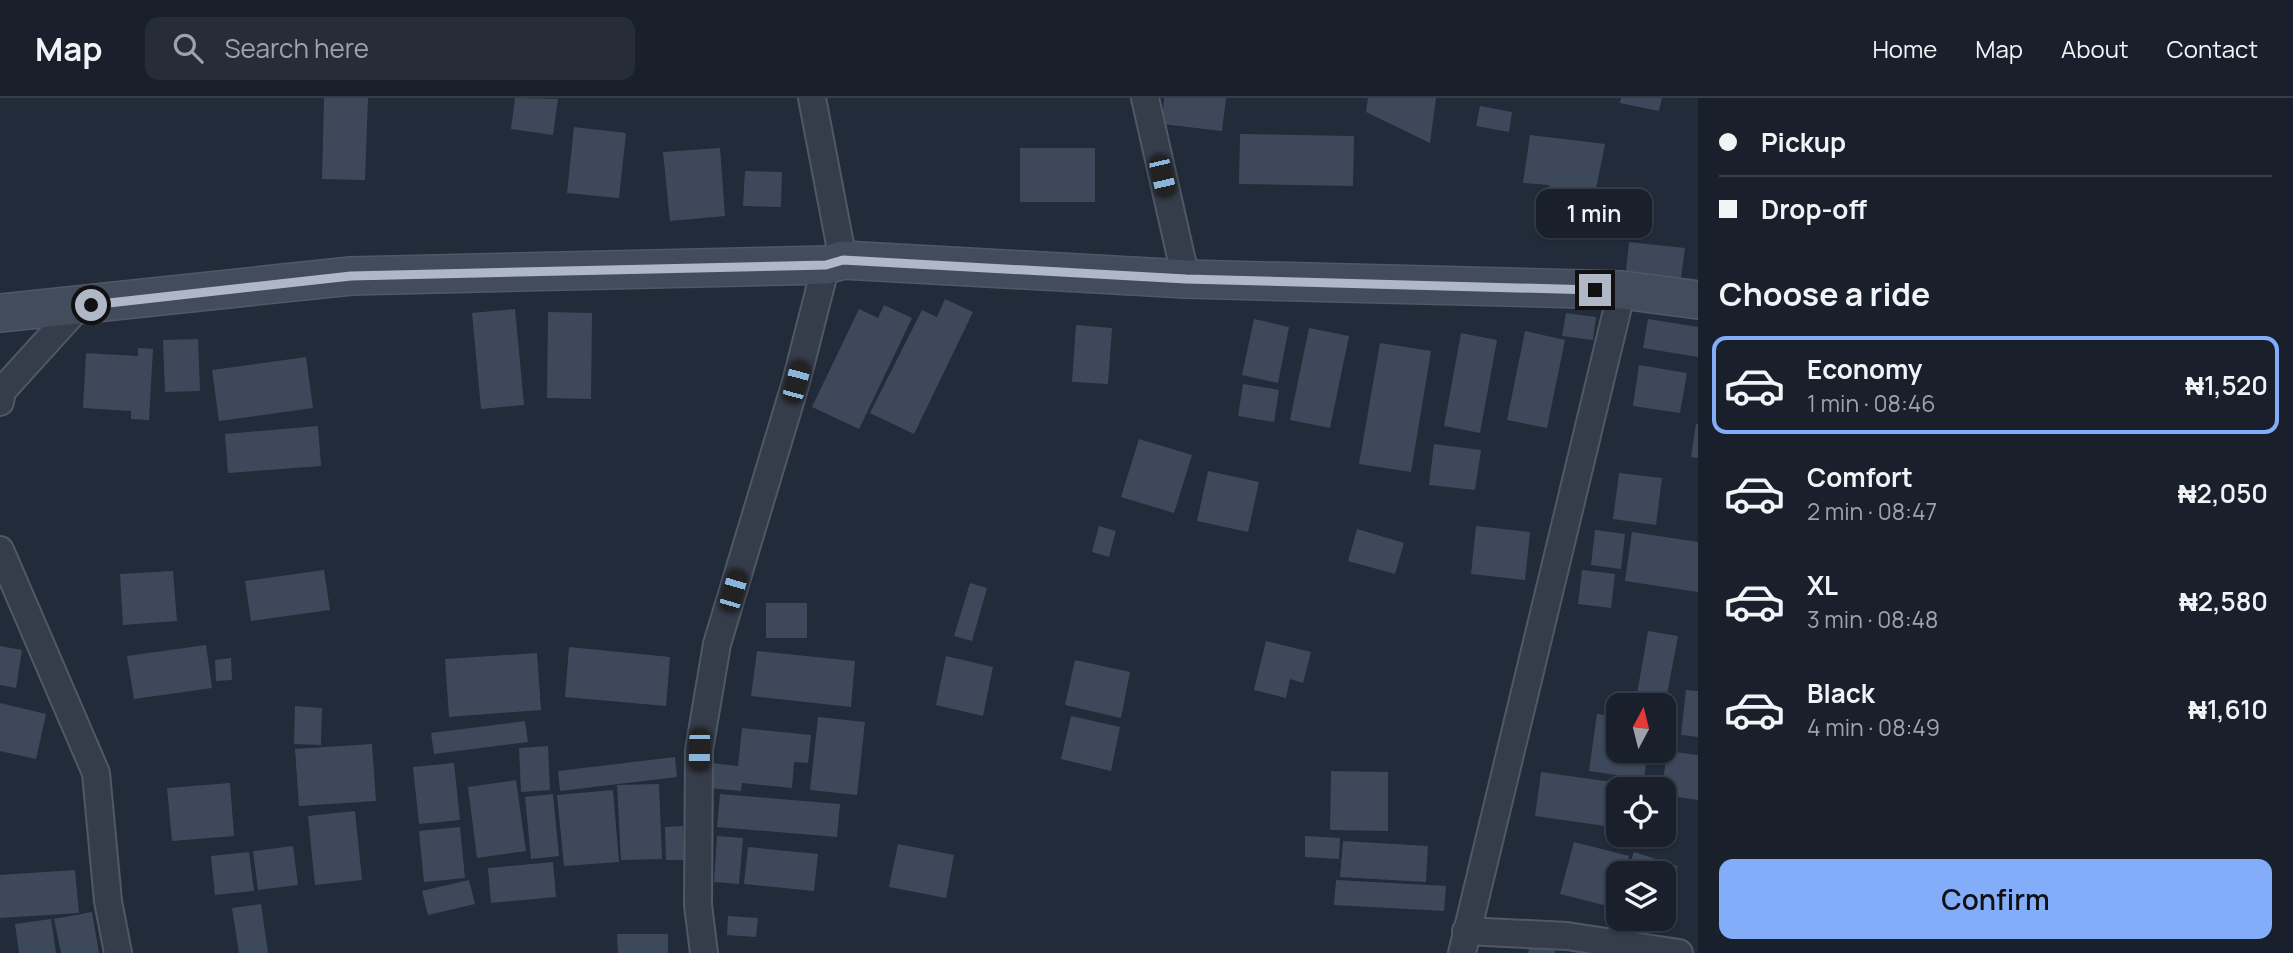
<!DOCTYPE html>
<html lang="en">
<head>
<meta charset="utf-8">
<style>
	body { margin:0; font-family:Manrope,sans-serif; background:#262d38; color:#f1f3f6; height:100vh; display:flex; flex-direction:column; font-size:26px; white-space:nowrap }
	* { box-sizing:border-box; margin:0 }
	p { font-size:23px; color:#9fa3a9 }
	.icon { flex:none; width:38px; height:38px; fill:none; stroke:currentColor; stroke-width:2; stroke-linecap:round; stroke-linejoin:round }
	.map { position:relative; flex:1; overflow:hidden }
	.details { display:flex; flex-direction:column; background:#19202c; width:595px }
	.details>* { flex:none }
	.guide { display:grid; align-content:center; height:154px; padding:0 21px; background:#19202c }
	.needle { width:46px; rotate:7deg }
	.fabs { position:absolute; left:1606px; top:595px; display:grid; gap:14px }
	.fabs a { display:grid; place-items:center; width:70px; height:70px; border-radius:14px; background:#19202c; box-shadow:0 2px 5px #0004,0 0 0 2px #373e48; font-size:35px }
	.end { position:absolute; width:32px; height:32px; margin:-16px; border:9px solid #b0b8c7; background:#111; box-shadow:0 0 0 4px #111 }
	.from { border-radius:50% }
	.bubble { position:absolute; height:49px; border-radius:14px; background:#19202c; box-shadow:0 2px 5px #0004,0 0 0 2px #373e48; font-size:23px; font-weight:600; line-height:49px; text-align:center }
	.car { position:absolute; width:21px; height:42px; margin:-21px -10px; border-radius:9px; box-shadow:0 0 5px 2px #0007; background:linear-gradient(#222 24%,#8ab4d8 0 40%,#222 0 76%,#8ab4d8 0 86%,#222 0) }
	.guide b { display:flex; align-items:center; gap:24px; height:66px; font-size:26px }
	.guide b+b { border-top:2px solid #373e48 }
	.guide i { width:18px; height:18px; background:#f1f3f6 }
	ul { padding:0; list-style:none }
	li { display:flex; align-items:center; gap:21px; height:98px; margin:0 14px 10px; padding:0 7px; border:4px solid transparent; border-radius:14px }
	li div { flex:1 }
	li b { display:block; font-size:26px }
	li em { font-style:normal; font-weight:600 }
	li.selected { border-color:#83adf9 }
	li>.icon { width:63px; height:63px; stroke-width:1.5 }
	h2 { padding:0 21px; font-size:32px; line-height:84px }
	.primary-button { display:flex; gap:14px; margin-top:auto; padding:14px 21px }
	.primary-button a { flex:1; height:80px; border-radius:14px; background:#83adf9; color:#111; font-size:28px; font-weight:600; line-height:80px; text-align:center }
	header { display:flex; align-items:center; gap:42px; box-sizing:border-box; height:98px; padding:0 35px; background:#19202c; border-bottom:2px solid #373e48 }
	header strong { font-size:33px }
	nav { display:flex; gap:38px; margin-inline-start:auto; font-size:24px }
	.search { width:490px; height:63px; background:#262d38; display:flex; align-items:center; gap:18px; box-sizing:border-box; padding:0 24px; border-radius:14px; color:#9fa3a9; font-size:26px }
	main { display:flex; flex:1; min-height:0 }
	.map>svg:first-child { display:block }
	.building { fill:#3d495a }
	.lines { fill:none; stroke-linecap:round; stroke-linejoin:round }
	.street-casing { stroke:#505865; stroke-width:30 }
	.secondary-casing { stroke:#505865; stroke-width:40 }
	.street { stroke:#353d4a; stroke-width:26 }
	.secondary { stroke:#434c5d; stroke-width:37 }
	.route { stroke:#b0b8c7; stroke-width:9 }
</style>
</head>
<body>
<header>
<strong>Map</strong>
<div class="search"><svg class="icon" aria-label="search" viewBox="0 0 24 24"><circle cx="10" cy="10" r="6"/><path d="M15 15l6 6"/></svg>Search here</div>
<nav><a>Home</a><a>Map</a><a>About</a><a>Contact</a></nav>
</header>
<main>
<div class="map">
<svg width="1698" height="855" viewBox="0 0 1698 855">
	<rect width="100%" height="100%" fill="#212b3a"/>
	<g class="building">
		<polygon points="324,0 368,0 365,82 322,81"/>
		<polygon points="515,0 558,1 553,37 511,31"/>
		<polygon points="1164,0 1226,0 1222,33 1162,26"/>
		<polygon points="1368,0 1436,0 1430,45 1366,14"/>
		<polygon points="1621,0 1662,0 1659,13 1620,5"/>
		<polygon points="1480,8 1512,14 1509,34 1476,28"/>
		<polygon points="574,29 626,35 619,100 567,95"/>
		<polygon points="1240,36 1354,38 1353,88 1239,86"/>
		<polygon points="1530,37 1605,46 1592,111 1555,110 1549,87 1523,85"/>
		<polygon points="720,50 725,118 670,123 663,54"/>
		<rect x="1020" y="50" width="75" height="54"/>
		<polygon points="745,73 782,74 781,109 743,108"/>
		<polygon points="1629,144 1685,150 1681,180 1626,173"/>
		<polygon points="945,201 973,214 914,336 870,315 922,212 937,219"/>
		<polygon points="884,207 912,220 859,331 812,309 859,211 878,220"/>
		<polygon points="515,211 524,307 481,311 472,215"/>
		<polygon points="548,214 592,215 591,301 547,300"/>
		<polygon points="1566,215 1596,219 1593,242 1562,238"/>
		<polygon points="1254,221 1289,229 1278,285 1242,277"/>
		<polygon points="1648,221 1698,229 1698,259 1643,250"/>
		<polygon points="1076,227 1112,230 1108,286 1072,284"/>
		<polygon points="1309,230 1349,238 1330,330 1290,322"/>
		<polygon points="1525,233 1565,242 1547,330 1507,322"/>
		<polygon points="1461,235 1497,242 1480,335 1444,328"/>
		<polygon points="198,241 200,293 165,294 163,242"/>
		<polygon points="1380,245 1431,253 1411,374 1359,366"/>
		<polygon points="138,250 153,251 149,322 131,321 131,313 83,310 86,255 138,258"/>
		<polygon points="306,259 313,310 219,323 212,272"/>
		<polygon points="1639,267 1687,275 1680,315 1633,308"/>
		<polygon points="1243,286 1279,292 1274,324 1238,318"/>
		<polygon points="1696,326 1698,326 1698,360 1691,359"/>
		<polygon points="318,328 321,368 228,375 225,336"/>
		<polygon points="1139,341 1192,357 1174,415 1121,399"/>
		<polygon points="1434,346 1481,352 1475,392 1429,387"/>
		<polygon points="1208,373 1259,384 1248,434 1197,423"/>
		<polygon points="1619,375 1662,380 1656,427 1613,421"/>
		<polygon points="1099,428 1116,433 1109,459 1092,454"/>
		<polygon points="1476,428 1530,434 1525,482 1471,476"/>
		<polygon points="1357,431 1404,445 1395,476 1348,463"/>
		<polygon points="1595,432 1625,436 1621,471 1591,467"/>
		<polygon points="1632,434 1698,444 1698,494 1625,483"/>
		<polygon points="324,472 330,512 251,523 245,483"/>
		<polygon points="1582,472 1615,476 1611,510 1578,506"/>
		<polygon points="173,473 177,523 123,527 120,476"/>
		<polygon points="970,485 987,490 972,543 954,538"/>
		<rect x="766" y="505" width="41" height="35"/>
		<polygon points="1648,533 1678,538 1665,607 1636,602"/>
		<polygon points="1266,543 1311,554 1303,585 1290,581 1286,600 1254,592"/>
		<polygon points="206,547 212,590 134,601 127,558"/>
		<polygon points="0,548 22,552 16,590 0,587"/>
		<polygon points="569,549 670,559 666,608 565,599"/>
		<polygon points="757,553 855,563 851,609 751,598"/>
		<polygon points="537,555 541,612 449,619 445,561"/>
		<polygon points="946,558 993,569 983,618 936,607"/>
		<polygon points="231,560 232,582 216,583 215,562"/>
		<polygon points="1075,562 1130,574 1121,620 1065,607"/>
		<polygon points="1686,592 1698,593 1698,639 1681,637"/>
		<polygon points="0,605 46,616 36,661 0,653"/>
		<polygon points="295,608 322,610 321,647 294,646"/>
		<polygon points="1597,616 1619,619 1619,653 1648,653 1644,681 1589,673"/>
		<polygon points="1071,618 1120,629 1111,673 1061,661"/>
		<polygon points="818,619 865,624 857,697 810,692"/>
		<polygon points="525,623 528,644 434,656 431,635"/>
		<polygon points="742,630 811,637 808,665 794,664 792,690 742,685 741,693 708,690 711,665 738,668"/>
		<polygon points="372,646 376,703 299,708 295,651"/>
		<polygon points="548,648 550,692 521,694 519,650"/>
		<polygon points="1667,653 1698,657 1698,702 1664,697 1664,691 1662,691"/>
		<polygon points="675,659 677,679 560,693 558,673"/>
		<polygon points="454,665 460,722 419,726 413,669"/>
		<polygon points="1331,673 1388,674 1388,733 1330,732"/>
		<polygon points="1541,674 1640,688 1640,691 1619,691 1619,730 1535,718"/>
		<polygon points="516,682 526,753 477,760 468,689"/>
		<polygon points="230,685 234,738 172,743 167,690"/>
		<polygon points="659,686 662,761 621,762 617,687"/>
		<polygon points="613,692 619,764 564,768 557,697"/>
		<polygon points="553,696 559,758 531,761 525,699"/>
		<polygon points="720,696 840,706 837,739 717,729"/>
		<polygon points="355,713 362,782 315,787 308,718"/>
		<polygon points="683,728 684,762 666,762 665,729"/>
		<polygon points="460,729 465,780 424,784 419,733"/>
		<polygon points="717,738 743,740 739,786 714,784"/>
		<polygon points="1305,738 1340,740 1339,761 1305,759"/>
		<polygon points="1343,743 1428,748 1426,784 1340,779"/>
		<polygon points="1574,744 1629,758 1624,775 1619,775 1619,795 1615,810 1560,796"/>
		<polygon points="898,746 954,757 946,800 889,789"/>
		<polygon points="293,748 298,787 258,792 253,753"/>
		<polygon points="748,749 818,756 814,793 744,786"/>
		<polygon points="249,754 254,793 215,797 211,758"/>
		<polygon points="1634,754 1678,768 1665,811 1664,775 1627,775"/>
		<polygon points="553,764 556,799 491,805 488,770"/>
		<polygon points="75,772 79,815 0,820 0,777"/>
		<polygon points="469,782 475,806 428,817 422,793"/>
		<polygon points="1336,782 1446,788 1444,813 1334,807"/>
		<polygon points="261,806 268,855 239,855 232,810"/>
		<polygon points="92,814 99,855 61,855 54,821"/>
		<polygon points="728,818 758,820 756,839 727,837"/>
		<polygon points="51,821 56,855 19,855 15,826"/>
		<polygon points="617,836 668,836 668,855 618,855"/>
		<polygon points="1530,847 1555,852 1555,855 1528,855"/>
	</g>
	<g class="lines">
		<g class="street-casing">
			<g id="street">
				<polyline points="812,0 843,162"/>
				<polyline points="1145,0 1186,181"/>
				<polyline points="0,304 2,293 79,208"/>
				<polyline points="0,452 96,675 108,803 118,855"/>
				<polyline points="1466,833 1567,838 1679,855"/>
				<polyline points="704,855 698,807 699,652 717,546 796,284 826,167"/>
				<polyline points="1462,855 1622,192"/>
			</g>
		</g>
		<g class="secondary-casing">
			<polyline id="secondary" points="0,215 351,178 826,167 843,162 1186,181 1622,192 1698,202"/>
		</g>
		<use href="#street" class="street"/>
		<use href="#secondary" class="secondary"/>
	</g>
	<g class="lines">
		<polyline class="route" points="91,207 351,178 826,167 843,162 1186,181 1595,192"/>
	</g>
</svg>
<div class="fabs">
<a><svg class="needle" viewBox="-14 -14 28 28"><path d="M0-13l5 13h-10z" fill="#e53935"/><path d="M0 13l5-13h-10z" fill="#9fa3a9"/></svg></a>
<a><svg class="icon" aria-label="locate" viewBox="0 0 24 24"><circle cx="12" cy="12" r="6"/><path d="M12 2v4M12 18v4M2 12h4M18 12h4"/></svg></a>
<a><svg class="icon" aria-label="layers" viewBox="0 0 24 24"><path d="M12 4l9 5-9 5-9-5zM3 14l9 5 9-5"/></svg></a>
</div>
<i class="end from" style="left:91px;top:207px"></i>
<i class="end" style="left:1595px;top:192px"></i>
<div class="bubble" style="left:1536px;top:91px;width:116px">1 min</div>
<i class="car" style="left:1162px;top:78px;rotate:167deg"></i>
<i class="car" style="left:796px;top:284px;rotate:15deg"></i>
<i class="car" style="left:733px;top:493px;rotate:16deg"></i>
<i class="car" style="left:699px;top:652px;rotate:181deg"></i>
</div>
<section class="details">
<div class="guide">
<b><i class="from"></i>Pickup</b>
<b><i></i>Drop-off</b>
</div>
<h2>Choose a ride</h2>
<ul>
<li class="selected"><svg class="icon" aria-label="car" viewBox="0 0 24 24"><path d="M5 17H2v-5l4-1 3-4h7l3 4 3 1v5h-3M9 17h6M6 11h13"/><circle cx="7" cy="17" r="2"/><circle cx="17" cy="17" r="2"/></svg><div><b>Economy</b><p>1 min · 08:46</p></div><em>₦1,520</em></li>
<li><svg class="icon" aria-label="car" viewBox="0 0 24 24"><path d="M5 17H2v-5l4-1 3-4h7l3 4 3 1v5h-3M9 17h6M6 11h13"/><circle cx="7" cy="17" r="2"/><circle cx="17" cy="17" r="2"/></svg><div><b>Comfort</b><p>2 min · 08:47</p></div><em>₦2,050</em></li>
<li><svg class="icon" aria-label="car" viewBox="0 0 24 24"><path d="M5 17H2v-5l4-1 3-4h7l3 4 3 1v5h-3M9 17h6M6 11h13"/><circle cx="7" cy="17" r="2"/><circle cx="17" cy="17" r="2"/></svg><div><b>XL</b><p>3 min · 08:48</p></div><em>₦2,580</em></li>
<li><svg class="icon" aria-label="car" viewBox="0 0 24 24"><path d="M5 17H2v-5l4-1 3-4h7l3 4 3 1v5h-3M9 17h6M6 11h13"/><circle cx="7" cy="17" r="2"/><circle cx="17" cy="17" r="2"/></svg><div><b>Black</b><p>4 min · 08:49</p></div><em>₦1,610</em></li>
</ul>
<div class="primary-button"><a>Confirm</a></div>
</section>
</main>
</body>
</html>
